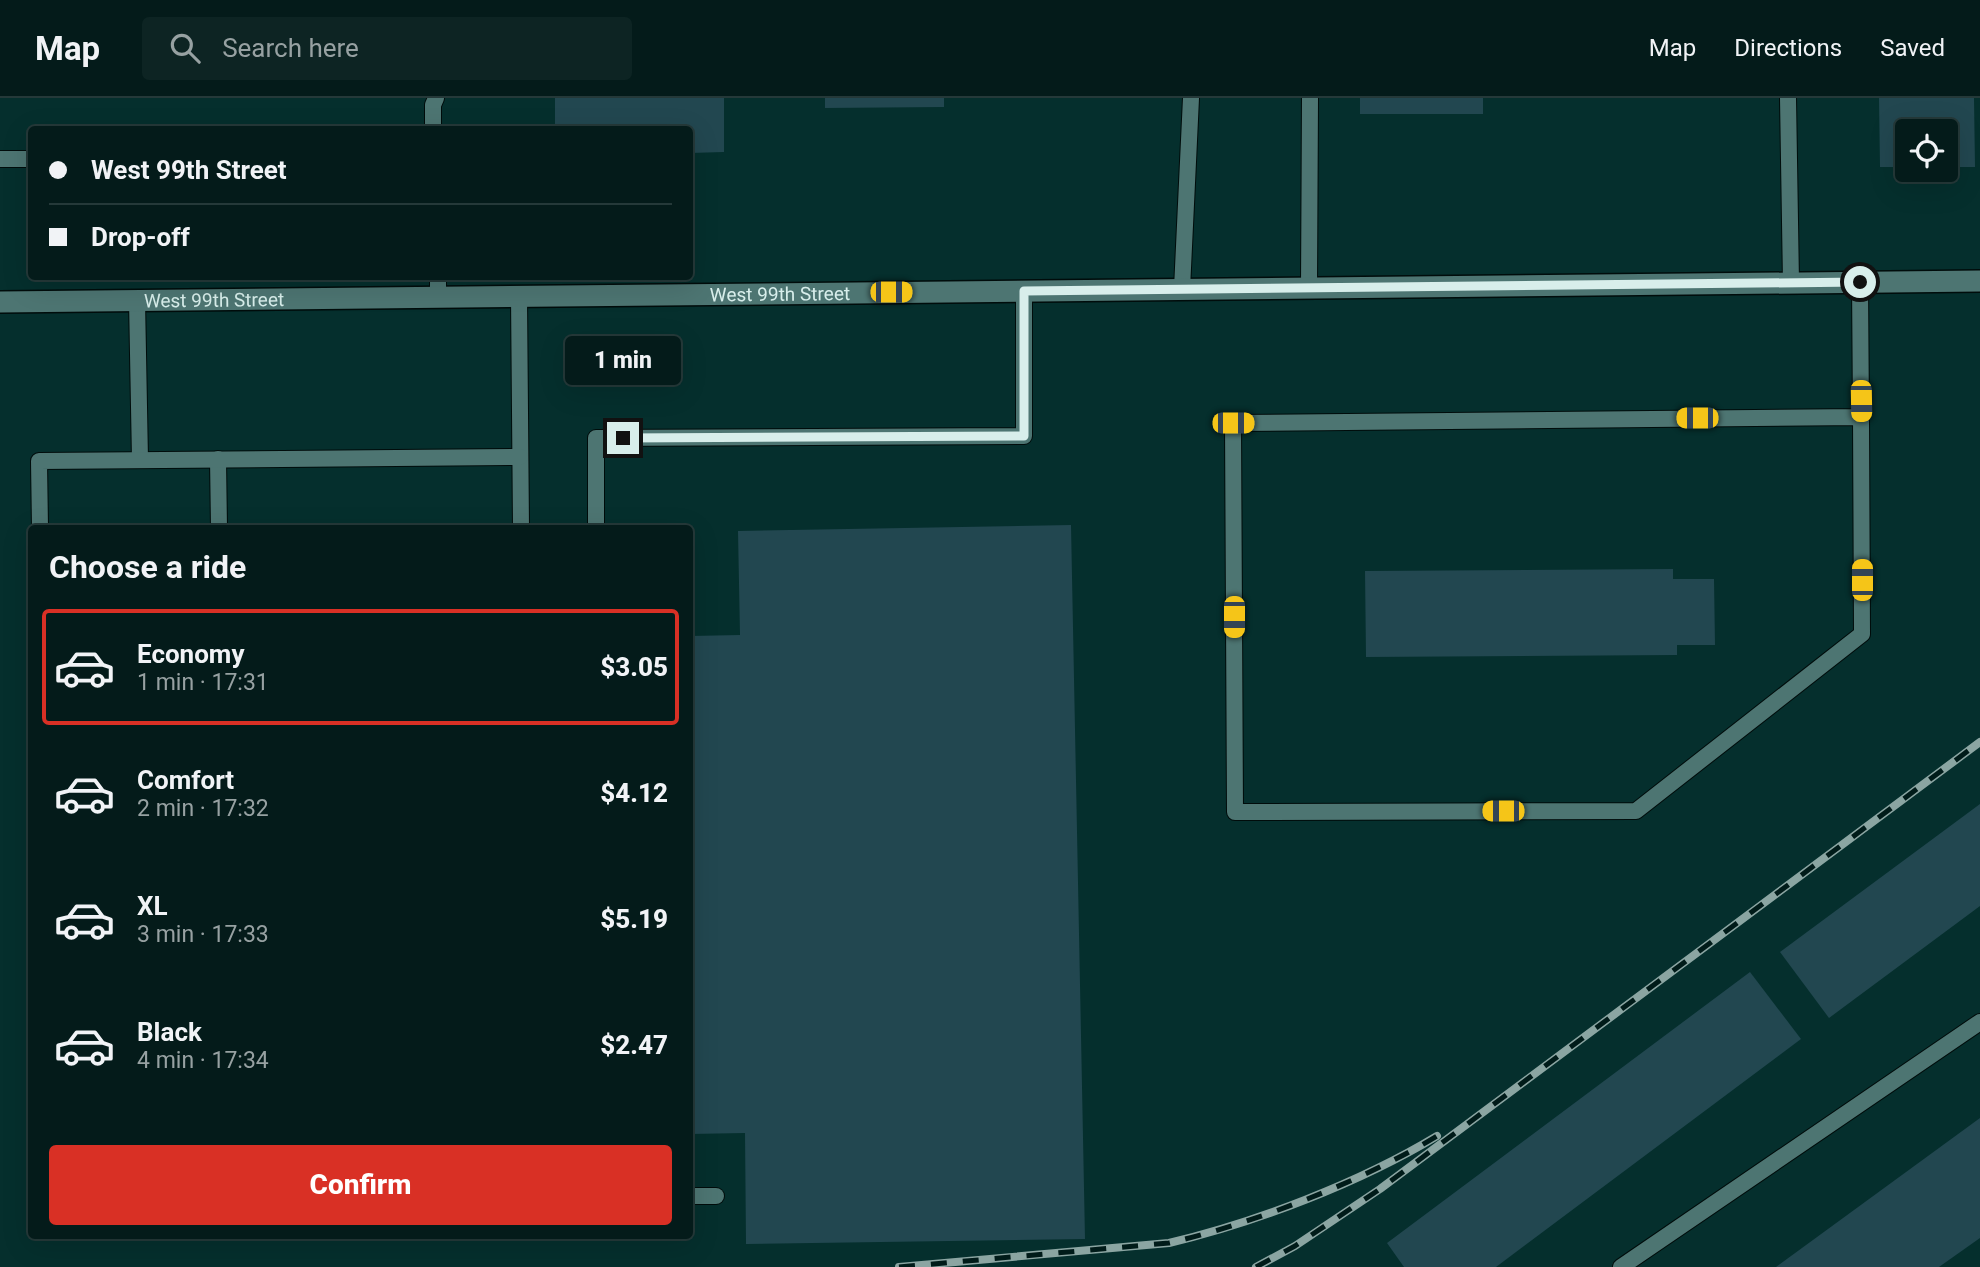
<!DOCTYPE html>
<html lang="en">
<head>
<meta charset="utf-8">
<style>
	body { margin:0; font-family:Roboto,sans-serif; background:#0d2423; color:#f1f3f6; height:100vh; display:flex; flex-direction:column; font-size:26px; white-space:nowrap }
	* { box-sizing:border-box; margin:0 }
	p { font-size:23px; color:#97a1a2 }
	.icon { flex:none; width:38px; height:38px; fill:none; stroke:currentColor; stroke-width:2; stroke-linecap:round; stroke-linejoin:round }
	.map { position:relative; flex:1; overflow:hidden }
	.details { position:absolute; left:28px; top:427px; width:665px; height:714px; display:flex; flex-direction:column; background:#041b1a; border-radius:7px; box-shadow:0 7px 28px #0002,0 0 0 2px #253939 }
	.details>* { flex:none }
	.guide { position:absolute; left:28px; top:28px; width:665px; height:154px; border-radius:7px; box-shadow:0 7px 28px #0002,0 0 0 2px #253939; display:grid; align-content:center; height:154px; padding:0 21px; background:#041b1a }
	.controls { position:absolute; left:1895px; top:21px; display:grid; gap:14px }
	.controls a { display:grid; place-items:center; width:63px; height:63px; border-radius:7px; background:#041b1a; box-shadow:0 7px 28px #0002,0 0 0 2px #253939; font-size:35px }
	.end { position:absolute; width:32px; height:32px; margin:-16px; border:9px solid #d8eeeb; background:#111; box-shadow:0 0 0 4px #111 }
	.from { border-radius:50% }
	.bubble { position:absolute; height:49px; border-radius:7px; background:#041b1a; box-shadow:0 7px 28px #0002,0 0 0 2px #253939; font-size:23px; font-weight:800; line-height:49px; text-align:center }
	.car { position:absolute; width:21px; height:42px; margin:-21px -10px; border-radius:9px; box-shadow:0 0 5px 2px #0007; background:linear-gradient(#f5c518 24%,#345 0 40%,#f5c518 0 76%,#345 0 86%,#f5c518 0) }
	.guide b { display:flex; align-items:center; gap:24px; height:66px; font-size:26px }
	.guide b+b { border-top:2px solid #253939 }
	.guide i { width:18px; height:18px; background:#f1f3f6 }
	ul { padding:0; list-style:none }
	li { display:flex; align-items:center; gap:21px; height:116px; margin:0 14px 10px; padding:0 7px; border:4px solid transparent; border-radius:7px }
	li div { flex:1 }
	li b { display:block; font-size:26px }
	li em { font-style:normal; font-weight:800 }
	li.on { border-color:#d93025 }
	li>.icon { width:63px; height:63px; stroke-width:1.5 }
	h2 { padding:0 21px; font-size:32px; line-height:84px }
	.button { display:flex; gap:14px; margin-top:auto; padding:14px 21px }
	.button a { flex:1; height:80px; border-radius:7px; background:#d93025; color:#fff; font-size:28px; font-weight:800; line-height:80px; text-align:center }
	header { display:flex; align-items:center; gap:42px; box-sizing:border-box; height:98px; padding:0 35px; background:#041b1a; border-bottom:2px solid #253939 }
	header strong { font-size:33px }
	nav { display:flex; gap:38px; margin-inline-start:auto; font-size:24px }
	.search { width:490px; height:63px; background:#0d2423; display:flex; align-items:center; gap:18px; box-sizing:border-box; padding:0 24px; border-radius:7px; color:#97a1a2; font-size:26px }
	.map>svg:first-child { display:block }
	.built { fill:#052f2d; fill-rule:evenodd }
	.building { fill:#224750 }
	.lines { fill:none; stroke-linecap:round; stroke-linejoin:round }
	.service-casing { stroke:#000c0b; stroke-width:18 }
	.tertiary-casing { stroke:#000c0b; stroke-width:24 }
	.service { stroke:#4d7572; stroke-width:16 }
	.tertiary { stroke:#4d7572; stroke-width:21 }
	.rail-casing { stroke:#8ba5a2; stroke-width:8 }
	.rail { stroke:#001b19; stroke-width:5; stroke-dasharray:16; stroke-linecap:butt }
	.route { stroke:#d8eeeb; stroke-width:9 }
	.labels { text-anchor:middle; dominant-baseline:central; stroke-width:5; stroke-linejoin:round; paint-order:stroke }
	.street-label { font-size:19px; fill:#d8eeeb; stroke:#001b19 }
</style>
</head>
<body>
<header>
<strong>Map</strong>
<div class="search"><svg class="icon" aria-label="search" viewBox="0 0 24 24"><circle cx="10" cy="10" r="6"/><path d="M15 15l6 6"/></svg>Search here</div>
<nav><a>Map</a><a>Directions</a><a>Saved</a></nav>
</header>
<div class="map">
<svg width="1980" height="1169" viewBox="0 0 1980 1169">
	<rect width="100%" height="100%" fill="#052422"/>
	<path class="built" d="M0 0H1980V1169H0ZM32 32H690V178H32ZM1908 33H1946V72H1908ZM32 430H690V1138H32Z"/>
	<g class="building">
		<polygon points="555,0 724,0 724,54 690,55 690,32 555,32"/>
		<polygon points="825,0 944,0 944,9 825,10"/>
		<rect x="1360" y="0" width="123" height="16"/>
		<polygon points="1879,0 1974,0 1975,69 1946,69 1946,33 1908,33 1908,69 1880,69"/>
		<polygon points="1071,427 1085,1141 746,1146 745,1035 690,1036 690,538 740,537 738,433"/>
		<polygon points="1673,471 1673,481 1714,481 1715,547 1677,547 1677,557 1366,559 1365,473"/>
		<polygon points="1980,706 1980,808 1829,920 1780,854"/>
		<polygon points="1750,874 1801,941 1496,1169 1404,1169 1387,1145"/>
		<polygon points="1980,1020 1980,1140 1939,1169 1776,1169"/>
	</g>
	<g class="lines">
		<g class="service-casing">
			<g id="service">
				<polyline points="1788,0 1791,185"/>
				<polyline points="433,32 433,7 436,0"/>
				<polyline points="0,61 32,61"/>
				<polyline points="438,178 438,199"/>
				<polyline points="1860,184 1861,319 1862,536 1636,713 1235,714 1233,325 1861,319"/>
				<polyline points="1309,190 1310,0"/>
				<polyline points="1182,191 1191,0"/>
				<polyline points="519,198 521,430"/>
				<polyline points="137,202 140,362"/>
				<polyline points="218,361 219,430"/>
				<polyline points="40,430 39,363 520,359"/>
				<polyline points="596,430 596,340 1024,338 1024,193"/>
				<polyline points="690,1098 716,1098"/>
				<polyline points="1621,1169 1980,924"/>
			</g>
		</g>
		<g class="tertiary-casing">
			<g id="tertiary">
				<path id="s1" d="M0 204 1980 183"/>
			</g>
		</g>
		<use href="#service" class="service"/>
		<use href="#tertiary" class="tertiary"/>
		<g class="rail-casing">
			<g id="rail">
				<path d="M899 1169 1169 1145C1255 1125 1361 1084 1437 1038"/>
				<polyline points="1256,1169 1295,1148 1380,1091 1980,644"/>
			</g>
		</g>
		<use href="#rail" class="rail"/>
	</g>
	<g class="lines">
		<polyline class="route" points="623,340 1024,338 1024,193 1860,184"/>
	</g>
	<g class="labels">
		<g class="street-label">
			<text stroke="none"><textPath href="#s1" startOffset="780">West 99th Street</textPath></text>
			<text stroke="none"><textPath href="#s1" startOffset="214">West 99th Street</textPath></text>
		</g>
	</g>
</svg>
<div class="controls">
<a><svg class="icon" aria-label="locate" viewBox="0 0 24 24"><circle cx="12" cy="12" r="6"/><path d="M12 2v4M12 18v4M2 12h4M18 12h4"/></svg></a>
</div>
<i class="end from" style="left:1860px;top:184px"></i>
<i class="end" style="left:623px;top:340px"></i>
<div class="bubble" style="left:565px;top:238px;width:116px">1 min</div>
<i class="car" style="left:891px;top:194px;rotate:90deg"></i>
<i class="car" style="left:1861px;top:303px;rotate:179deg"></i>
<i class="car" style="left:1697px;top:320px;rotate:270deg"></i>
<i class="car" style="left:1233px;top:325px;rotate:90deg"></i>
<i class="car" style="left:1862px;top:482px;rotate:0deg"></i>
<i class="car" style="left:1234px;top:519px;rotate:180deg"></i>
<i class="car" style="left:1503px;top:713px;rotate:270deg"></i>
<div class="guide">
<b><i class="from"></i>West 99th Street</b>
<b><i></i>Drop-off</b>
</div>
<section class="details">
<h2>Choose a ride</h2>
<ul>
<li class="on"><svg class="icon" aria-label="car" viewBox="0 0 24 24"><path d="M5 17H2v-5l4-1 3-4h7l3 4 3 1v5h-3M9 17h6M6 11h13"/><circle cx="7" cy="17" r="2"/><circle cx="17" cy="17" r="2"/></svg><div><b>Economy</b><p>1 min · 17:31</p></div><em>$3.05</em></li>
<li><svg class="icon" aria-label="car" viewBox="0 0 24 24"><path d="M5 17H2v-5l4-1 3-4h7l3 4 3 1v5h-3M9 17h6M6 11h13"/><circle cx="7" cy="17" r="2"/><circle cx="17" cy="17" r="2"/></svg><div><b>Comfort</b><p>2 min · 17:32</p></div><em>$4.12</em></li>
<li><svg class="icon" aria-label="car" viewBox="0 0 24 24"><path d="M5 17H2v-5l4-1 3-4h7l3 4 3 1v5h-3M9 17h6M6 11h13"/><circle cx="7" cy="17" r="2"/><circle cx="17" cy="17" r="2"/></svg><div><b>XL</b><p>3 min · 17:33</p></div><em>$5.19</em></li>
<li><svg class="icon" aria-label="car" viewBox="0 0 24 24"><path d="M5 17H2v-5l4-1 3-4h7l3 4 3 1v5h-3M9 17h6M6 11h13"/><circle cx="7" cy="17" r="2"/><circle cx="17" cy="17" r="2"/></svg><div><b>Black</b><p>4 min · 17:34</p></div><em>$2.47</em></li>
</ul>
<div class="button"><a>Confirm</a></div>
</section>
</div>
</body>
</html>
